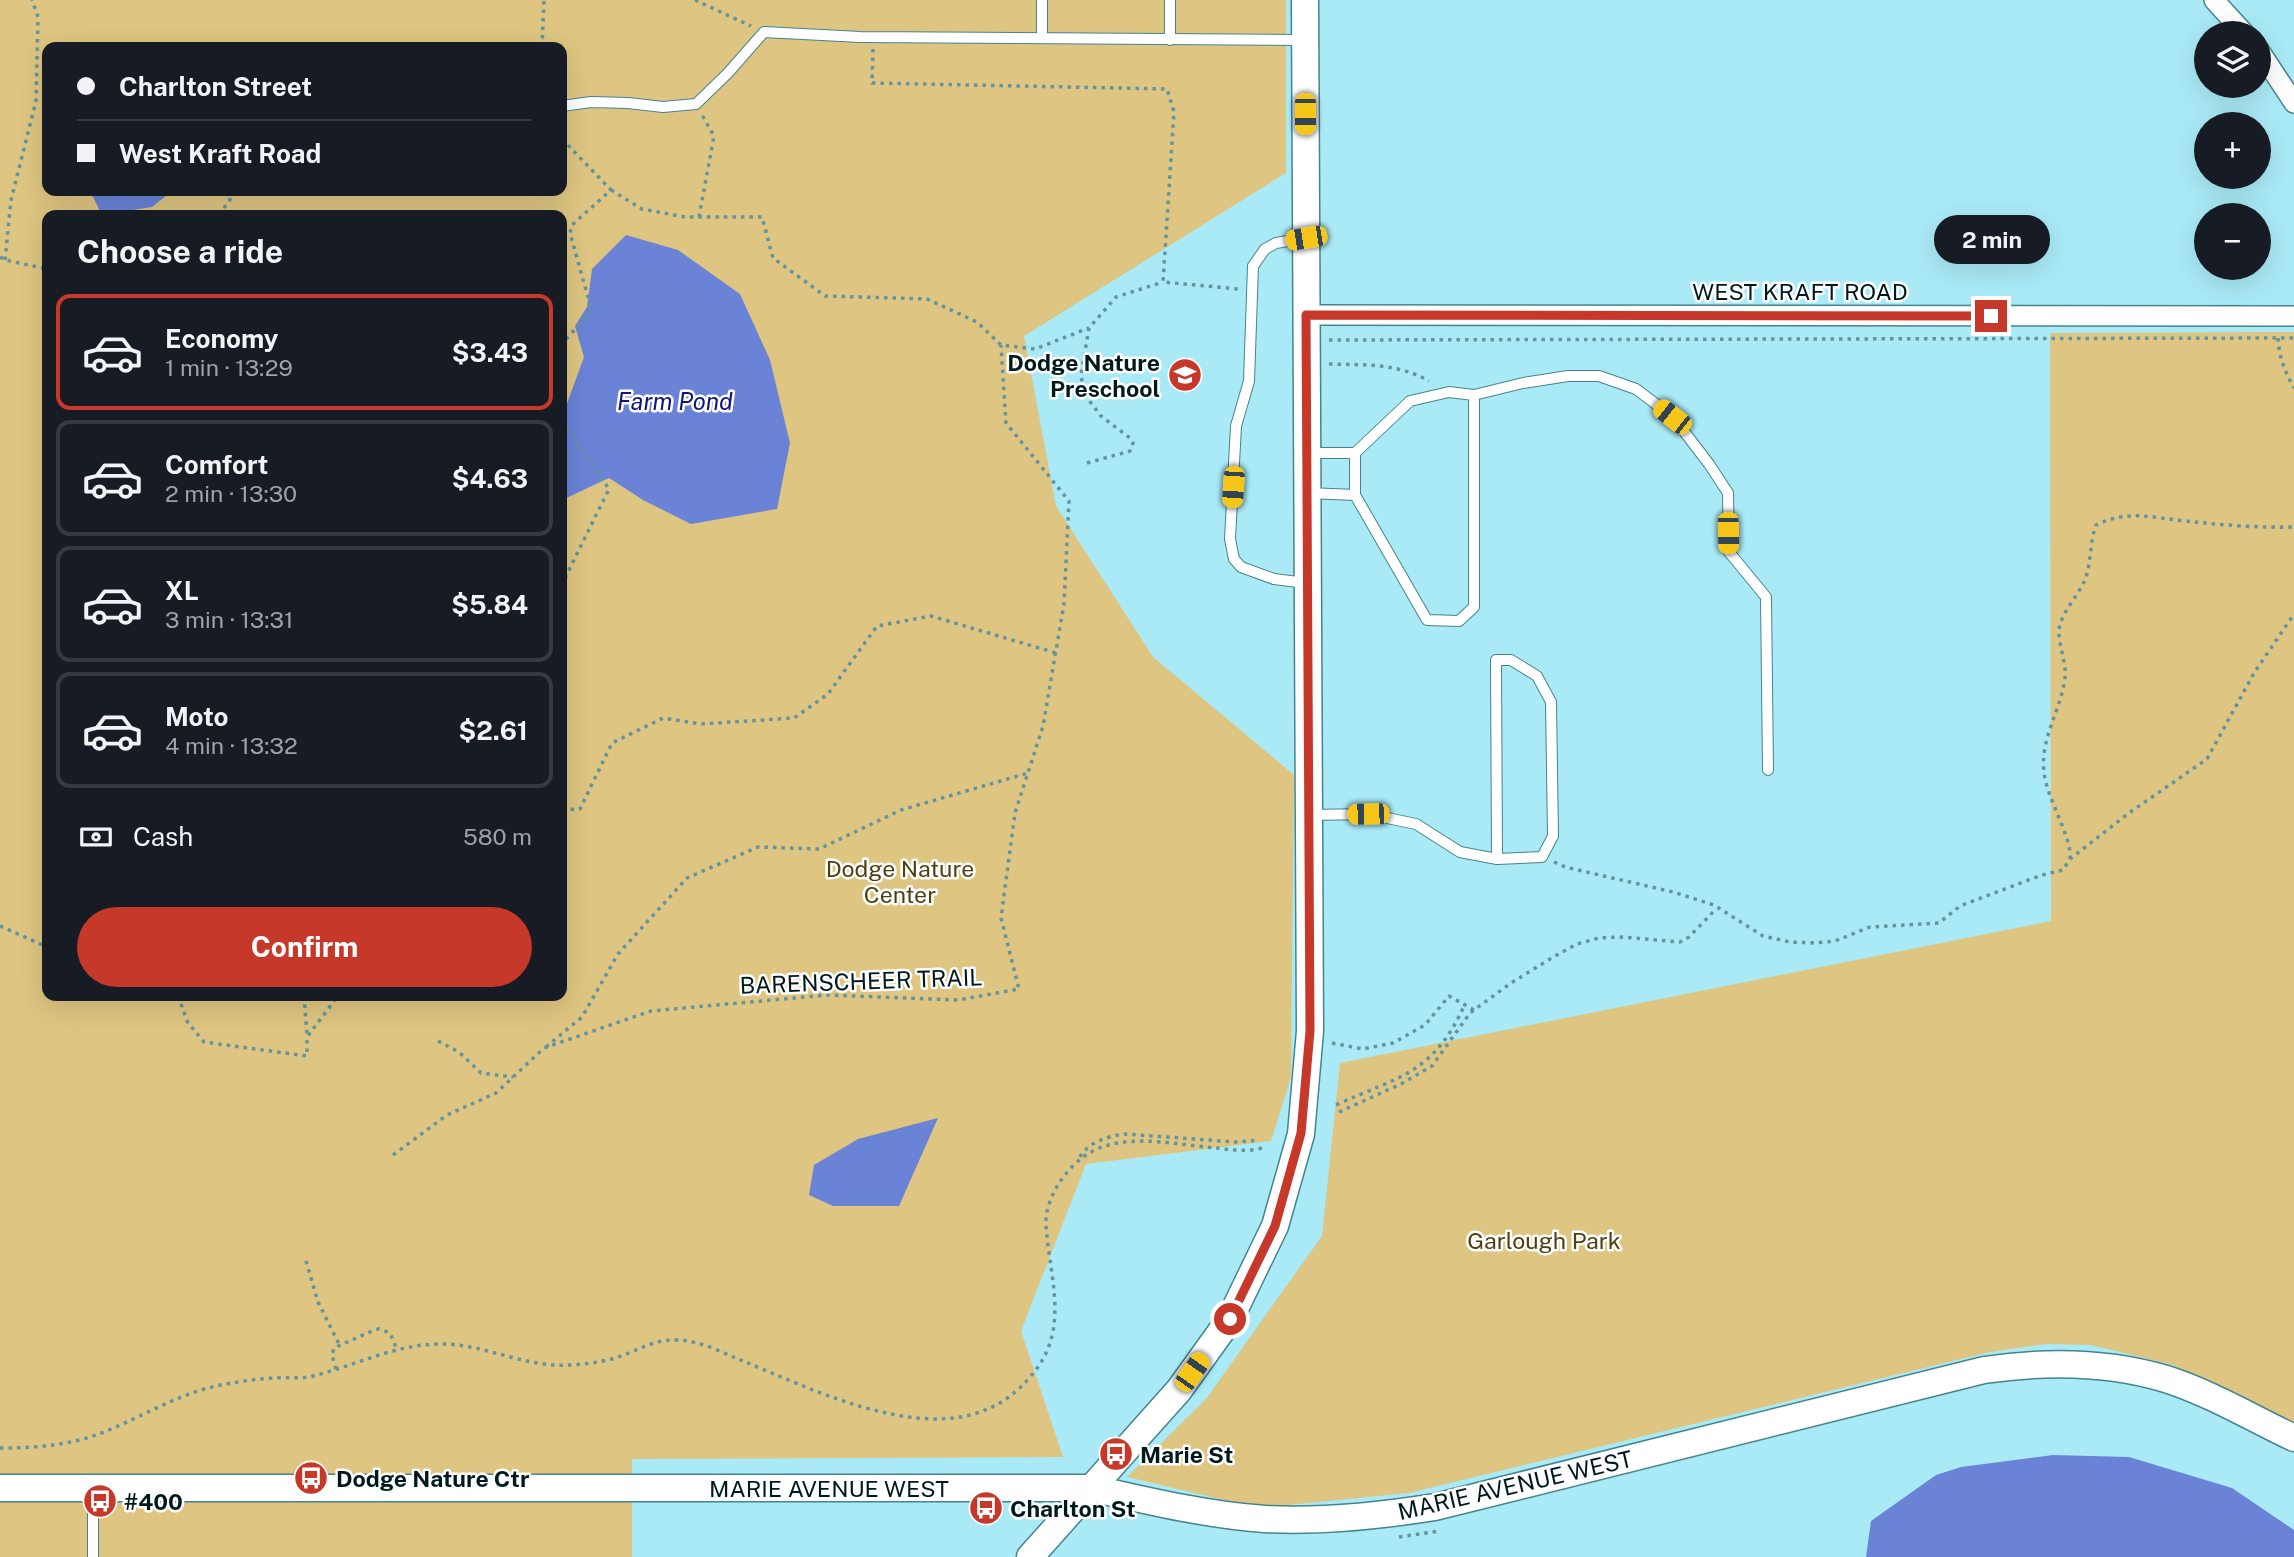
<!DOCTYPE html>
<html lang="en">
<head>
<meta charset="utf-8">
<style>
	body { margin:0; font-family:"Public Sans",sans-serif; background:#242831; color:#f1f3f6; height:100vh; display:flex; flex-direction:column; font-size:26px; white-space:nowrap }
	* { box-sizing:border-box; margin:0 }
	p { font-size:23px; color:#9ea1a6 }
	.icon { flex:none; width:38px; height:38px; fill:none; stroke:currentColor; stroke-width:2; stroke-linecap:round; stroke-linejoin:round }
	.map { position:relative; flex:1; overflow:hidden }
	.details { position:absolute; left:42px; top:210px; width:525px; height:791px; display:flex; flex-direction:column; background:#171b24; border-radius:14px; box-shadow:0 7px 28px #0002 }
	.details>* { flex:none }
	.guide { position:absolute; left:42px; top:42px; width:525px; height:154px; border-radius:14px; box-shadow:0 7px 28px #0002; display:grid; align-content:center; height:154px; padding:0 35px; background:#171b24 }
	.controls { position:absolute; left:2194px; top:21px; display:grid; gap:14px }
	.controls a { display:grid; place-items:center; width:77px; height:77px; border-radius:50%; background:#171b24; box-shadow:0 7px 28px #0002; font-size:35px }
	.end { position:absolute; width:32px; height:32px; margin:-16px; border:9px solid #c6392a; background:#fff; box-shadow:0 0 0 4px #fff }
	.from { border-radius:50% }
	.bubble { position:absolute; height:49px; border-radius:24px; background:#171b24; box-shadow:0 7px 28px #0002; font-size:23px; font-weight:700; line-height:49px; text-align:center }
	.car { position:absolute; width:21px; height:42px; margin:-21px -10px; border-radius:9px; box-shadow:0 0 5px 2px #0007; background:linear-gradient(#f5c518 24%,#345 0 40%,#f5c518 0 76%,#345 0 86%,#f5c518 0) }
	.guide b { display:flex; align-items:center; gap:24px; height:66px; font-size:26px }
	.guide b+b { border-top:2px solid #363941 }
	.guide i { width:18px; height:18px; background:#f1f3f6 }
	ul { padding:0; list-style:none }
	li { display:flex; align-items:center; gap:21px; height:116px; margin:0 14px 10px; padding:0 21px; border:4px solid #363941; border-radius:14px }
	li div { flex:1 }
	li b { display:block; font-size:26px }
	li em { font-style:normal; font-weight:700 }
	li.selected { border-color:#c6392a }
	li>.icon { width:63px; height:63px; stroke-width:1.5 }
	h2 { padding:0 35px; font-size:32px; line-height:84px }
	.pay { display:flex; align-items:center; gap:18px; height:77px; padding:0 35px; font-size:26px }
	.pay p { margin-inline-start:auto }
	.primary-button { display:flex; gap:14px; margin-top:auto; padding:14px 35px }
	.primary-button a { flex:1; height:80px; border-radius:42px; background:#c6392a; color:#fff; font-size:28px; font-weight:700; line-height:80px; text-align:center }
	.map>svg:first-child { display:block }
	.green { fill:#dec581; fill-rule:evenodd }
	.water { fill:#6a83d7 }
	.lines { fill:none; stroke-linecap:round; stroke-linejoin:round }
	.lane-casing { stroke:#44848f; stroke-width:12 }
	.street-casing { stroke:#44848f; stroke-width:22 }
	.secondary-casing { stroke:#44848f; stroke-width:29 }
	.path { stroke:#64949d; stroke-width:3.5; stroke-dasharray:3.5 5; stroke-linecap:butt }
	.lane { stroke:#fff; stroke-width:10 }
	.street { stroke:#fff; stroke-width:19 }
	.secondary { stroke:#fff; stroke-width:26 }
	.route { stroke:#c6392a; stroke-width:9 }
	.labels { text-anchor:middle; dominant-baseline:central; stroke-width:5; stroke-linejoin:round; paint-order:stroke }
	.street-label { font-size:23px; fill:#00191d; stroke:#fefefe }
	.poi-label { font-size:23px; font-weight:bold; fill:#00191d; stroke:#fefefe; text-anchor:start }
	.park-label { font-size:23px; fill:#4f4013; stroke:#fefefe }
	.water-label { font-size:24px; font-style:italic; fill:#131478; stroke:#fefefe }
</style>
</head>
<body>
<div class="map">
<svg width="2294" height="1557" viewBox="0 0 2294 1557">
	<rect width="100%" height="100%" fill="#a9eaf6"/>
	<g class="green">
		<path d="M0 0H1286V173L1024 336 1056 506 1153 657 1294 775 1291 1077 1271 1141 1086 1164 1021 1331 1063 1457 632 1459V1557H0ZM47 47H562V191H47ZM47 215H562V996H47Z"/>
		<polygon points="2294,332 2294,1424 2173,1365 2091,1345 2046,1344 1990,1352 1409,1493 1258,1508 1127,1477 1206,1399 1322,1236 1340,1063 2051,921 2050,333"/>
	</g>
	<g class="water">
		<polygon points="90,191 172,191 152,207 102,215"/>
		<polygon points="626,235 678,250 740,294 770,360 790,443 777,509 691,524 643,500 609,478 562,500 562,417 584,357 575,326 587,307 592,269"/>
		<polygon points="938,1118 899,1206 833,1206 809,1195 814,1165 858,1139"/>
		<polygon points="2053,1455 2129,1457 2232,1488 2294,1530 2294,1557 1866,1557 1871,1521 1936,1475 1961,1467"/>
	</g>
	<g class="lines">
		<g class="lane-casing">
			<g id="lane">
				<polyline points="1042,0 1042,38"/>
				<polyline points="1170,0 1170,40"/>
				<polyline points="562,106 591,102 628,103 663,107 696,104 728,73 764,32 860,37 1304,40"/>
				<polyline points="1305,238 1276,243 1265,249 1253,266 1249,381 1236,426 1230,539 1234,559 1241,567 1274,579 1306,583"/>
				<polyline points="1474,395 1523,383 1568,376 1599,376 1636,389 1673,417 1709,464 1728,493 1729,552 1766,597 1768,770"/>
				<polyline points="1310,453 1355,453 1410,401 1449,392 1474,395 1474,607 1459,621 1427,620 1355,495 1355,453"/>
				<polyline points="1308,493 1355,495"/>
				<polyline points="1309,815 1368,814 1416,824 1460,852 1497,859 1542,857 1553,836 1551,702 1537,676 1511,660 1496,660 1497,859"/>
				<polyline points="93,1491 93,1557"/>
			</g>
		</g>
		<g class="street-casing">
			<g id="street">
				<polyline points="2214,0 2244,33"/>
				<polyline points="2259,50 2294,103"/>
				<polyline points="1306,315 2294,316"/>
			</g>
		</g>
		<g class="secondary-casing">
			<g id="secondary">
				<path d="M0 1488H1091C1148 1501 1207 1515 1265 1519 1322 1522 1378 1516 1435 1507L1984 1370C2045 1361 2106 1361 2166 1379 2210 1393 2252 1418 2294 1438"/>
				<polyline points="1030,1557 1179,1390 1230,1319 1275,1226 1301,1134 1310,1031 1305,0"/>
			</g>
		</g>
		<g class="path">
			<polyline points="695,0 751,26"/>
			<polyline points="542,47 544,0"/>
			<polyline points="873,49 872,83 1167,89 1174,112 1163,282 1238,289"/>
			<polyline points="562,139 611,190 572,225 570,233 591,308 590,314 562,343"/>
			<polyline points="611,190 642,209 685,217 762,217 773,258 825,296 927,299 977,322 1001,345 1035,349 1089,328"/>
			<polyline points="219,215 236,191"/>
			<polyline points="699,217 714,136 702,115"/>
			<polyline points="0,257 5,260 47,269"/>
			<polyline points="5,260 11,200 36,101 38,17 32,0"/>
			<path d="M2278 338C2279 357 2285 372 2294 388"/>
			<polyline points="1329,340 2294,338"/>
			<path d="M1329 364C1363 365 1398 363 1429 381"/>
			<polyline points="562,421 609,489 562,584"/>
			<polyline points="1087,463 1130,451 1133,443 1130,438 1101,416 1084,394 1081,375 1089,328 1116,297 1163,282"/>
			<polyline points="562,810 580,809 612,743 663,718 701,724 794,718 828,694 877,626 931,616 1056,653"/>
			<path d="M2070 859C2072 836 2047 800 2044 772 2040 738 2061 710 2065 678 2067 662 2058 646 2059 630 2061 613 2077 597 2084 582 2092 564 2089 544 2096 525 2130 509 2152 518 2186 521 2221 525 2259 528 2294 527"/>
			<polyline points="1554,862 1565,867 1673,892 1714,905 1763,936 1790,942 1815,943 1835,941 1870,927 1939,923 1960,906 2042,875 2063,870 2070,859 2129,813 2207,759 2254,673 2294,614"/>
			<polyline points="0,926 47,947"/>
			<polyline points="178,996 188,1023 204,1042 307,1056 307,1037 338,996"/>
			<polyline points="304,996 307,1035"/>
			<polyline points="438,1041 459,1052 481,1073 513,1077"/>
			<polyline points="1332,1043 1363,1049 1393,1043 1425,1025 1449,996 1474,1010"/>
			<polyline points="546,1047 582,1017 618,954 687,878 758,847 819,849 901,810 1028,773"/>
			<path d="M1336 1105C1399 1076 1433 1075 1465 1004"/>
			<polyline points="1339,1112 1401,1084 1432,1066 1470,1013 1511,983 1555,956 1577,944 1599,938 1623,937 1680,942 1689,937 1716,909"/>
			<polyline points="393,1155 447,1115 496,1093 544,1048 651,1011 827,995 958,1000 1019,989 1001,918 1015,813 1043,726 1064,604 1069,501 1006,423 1001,345"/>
			<path d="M1080 1157C1089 1142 1108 1136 1125 1134L1236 1142 1259 1140"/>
			<polyline points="306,1261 318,1302 339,1344"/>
			<polyline points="336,1369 332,1355 334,1348 374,1330 379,1329 390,1333 397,1350"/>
			<path d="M0 1448C30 1448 61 1446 90 1437 132 1423 172 1396 216 1386 235 1382 255 1379 275 1378 288 1377 301 1379 313 1376 357 1365 398 1343 444 1344 487 1345 526 1368 570 1365 590 1364 610 1361 629 1353 646 1346 659 1339 679 1340 701 1341 723 1353 743 1361 809 1388 902 1434 974 1414 997 1407 1015 1395 1030 1377 1071 1331 1050 1281 1046 1226 1044 1199 1067 1165 1091 1152 1128 1132 1176 1145 1217 1148 1232 1150 1247 1152 1262 1148"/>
			<polyline points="1399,1537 1440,1531"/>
		</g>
		<use href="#lane" class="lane"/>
		<use href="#street" class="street"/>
		<use href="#secondary" class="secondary"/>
	</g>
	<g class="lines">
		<polyline class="route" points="1230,1319 1275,1226 1301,1133 1310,1031 1306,315 1991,316"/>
	</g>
	<defs>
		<g id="school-disc" transform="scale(1.75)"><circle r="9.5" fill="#c6392a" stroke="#fefefe"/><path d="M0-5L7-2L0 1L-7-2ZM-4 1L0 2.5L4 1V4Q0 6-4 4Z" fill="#fff"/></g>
		<g id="bus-disc" transform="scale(1.75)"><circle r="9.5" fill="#c6392a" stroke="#fefefe"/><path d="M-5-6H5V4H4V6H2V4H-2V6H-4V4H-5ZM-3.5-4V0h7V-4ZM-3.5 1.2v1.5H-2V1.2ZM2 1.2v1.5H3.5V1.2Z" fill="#fff"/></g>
	</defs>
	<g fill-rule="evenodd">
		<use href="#school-disc" x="1185" y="375"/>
		<use href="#bus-disc" x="1116" y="1454"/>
		<use href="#bus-disc" x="311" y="1478"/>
		<use href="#bus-disc" x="100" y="1501"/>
		<use href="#bus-disc" x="986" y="1508"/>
	</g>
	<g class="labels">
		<g class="street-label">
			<text x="1800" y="291">WEST KRAFT ROAD</text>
			<text transform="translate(861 981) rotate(-2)">BARENSCHEER TRAIL</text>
			<text transform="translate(1515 1485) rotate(-13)">MARIE AVENUE WEST</text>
			<text x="829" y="1488">MARIE AVENUE WEST</text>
		</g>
		<g class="poi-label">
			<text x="1160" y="362" text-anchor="end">Dodge Nature<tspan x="1160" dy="26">Preschool</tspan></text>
			<text x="1140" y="1454">Marie St</text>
			<text x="336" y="1478">Dodge Nature Ctr</text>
			<text x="124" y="1501">#400</text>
			<text x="1010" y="1508">Charlton St</text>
		</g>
		<g class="park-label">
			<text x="900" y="868">Dodge Nature<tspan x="900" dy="26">Center</tspan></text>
			<text x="1544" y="1240">Garlough Park</text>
		</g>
		<g class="water-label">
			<text x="675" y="401">Farm Pond</text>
		</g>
	</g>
</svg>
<div class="controls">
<a><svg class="icon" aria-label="layers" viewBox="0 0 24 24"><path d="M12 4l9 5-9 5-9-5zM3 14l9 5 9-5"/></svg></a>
<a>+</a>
<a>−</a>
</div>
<i class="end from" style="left:1230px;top:1319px"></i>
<i class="end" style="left:1991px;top:316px"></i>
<div class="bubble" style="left:1934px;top:215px;width:116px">2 min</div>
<i class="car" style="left:1305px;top:114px;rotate:180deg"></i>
<i class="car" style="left:1306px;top:238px;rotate:261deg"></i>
<i class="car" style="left:1672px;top:417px;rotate:308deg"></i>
<i class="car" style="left:1233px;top:487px;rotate:184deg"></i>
<i class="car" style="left:1728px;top:533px;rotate:179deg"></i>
<i class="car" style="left:1368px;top:814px;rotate:269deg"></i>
<i class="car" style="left:1192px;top:1372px;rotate:35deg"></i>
<div class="guide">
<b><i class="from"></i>Charlton Street</b>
<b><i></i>West Kraft Road</b>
</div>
<section class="details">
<h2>Choose a ride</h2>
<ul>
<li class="selected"><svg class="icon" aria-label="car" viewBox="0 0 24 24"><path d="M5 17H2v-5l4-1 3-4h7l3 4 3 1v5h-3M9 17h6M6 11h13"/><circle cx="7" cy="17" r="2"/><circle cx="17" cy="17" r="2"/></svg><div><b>Economy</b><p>1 min · 13:29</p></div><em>$3.43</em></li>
<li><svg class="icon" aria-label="car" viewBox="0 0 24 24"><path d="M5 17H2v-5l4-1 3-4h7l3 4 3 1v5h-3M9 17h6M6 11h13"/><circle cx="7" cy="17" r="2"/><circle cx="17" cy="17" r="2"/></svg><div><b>Comfort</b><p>2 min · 13:30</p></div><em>$4.63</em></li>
<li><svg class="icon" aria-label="car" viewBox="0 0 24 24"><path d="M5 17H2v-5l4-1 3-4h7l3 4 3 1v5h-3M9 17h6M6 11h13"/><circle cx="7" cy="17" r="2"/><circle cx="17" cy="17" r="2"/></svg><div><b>XL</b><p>3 min · 13:31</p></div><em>$5.84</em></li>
<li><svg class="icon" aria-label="car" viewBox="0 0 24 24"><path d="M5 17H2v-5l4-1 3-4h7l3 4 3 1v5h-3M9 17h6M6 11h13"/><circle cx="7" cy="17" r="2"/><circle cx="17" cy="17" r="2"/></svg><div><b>Moto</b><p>4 min · 13:32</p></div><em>$2.61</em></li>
</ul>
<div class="pay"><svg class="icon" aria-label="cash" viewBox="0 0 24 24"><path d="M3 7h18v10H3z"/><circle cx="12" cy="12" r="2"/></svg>Cash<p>580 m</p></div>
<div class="primary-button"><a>Confirm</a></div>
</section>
</div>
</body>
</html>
